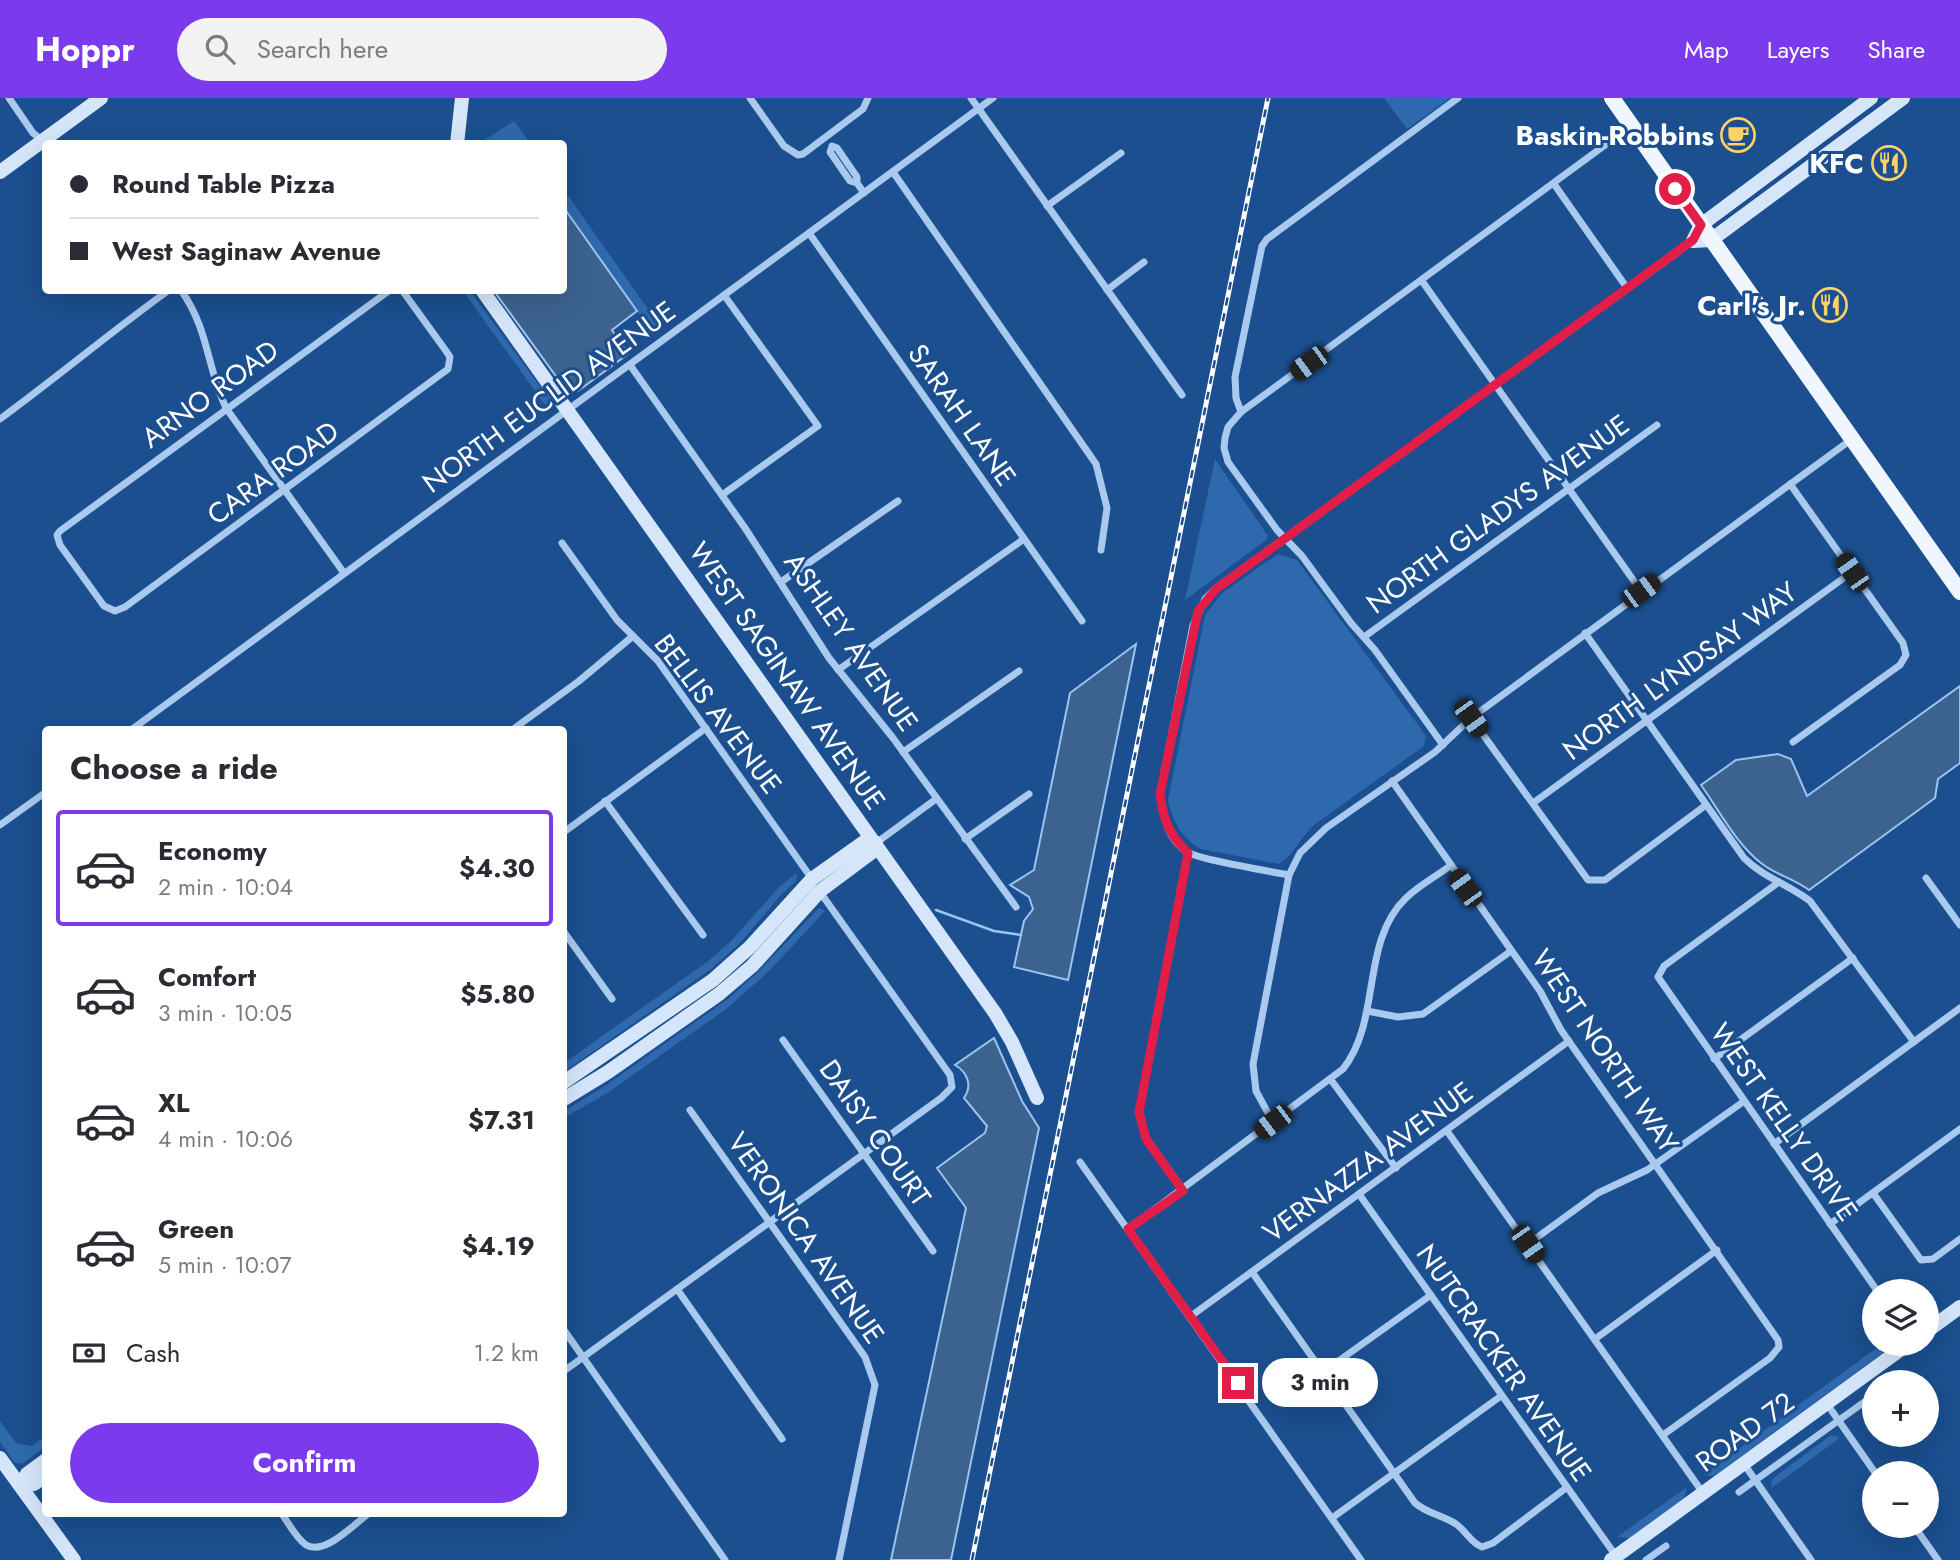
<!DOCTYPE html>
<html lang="en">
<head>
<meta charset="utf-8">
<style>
	body { margin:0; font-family:Jost,sans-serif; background:#f2f2f3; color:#2b2b33; height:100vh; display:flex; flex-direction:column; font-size:26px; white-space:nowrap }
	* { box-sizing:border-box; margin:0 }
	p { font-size:23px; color:#7c7c81 }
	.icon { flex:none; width:38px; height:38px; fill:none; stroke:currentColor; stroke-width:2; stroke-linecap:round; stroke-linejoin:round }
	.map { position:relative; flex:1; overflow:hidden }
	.side { position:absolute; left:42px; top:628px; width:525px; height:791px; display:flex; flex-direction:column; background:#fff; border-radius:7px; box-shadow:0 7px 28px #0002 }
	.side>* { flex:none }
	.top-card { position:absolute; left:42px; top:42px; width:525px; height:154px; border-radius:7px; box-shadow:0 7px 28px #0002; display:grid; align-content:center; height:154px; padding:0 28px; background:#fff }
	.tools { position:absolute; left:1862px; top:1181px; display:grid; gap:14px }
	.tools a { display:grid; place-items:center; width:77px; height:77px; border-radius:50%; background:#fff; box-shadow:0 7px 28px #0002; font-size:35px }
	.end { position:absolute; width:32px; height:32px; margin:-16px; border:9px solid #e11d48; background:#fff; box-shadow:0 0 0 4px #fff }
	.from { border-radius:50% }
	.bubble { position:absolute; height:49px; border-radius:24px; background:#fff; box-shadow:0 7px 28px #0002; font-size:23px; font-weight:700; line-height:49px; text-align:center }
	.car { position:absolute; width:21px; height:42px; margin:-21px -10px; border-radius:9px; box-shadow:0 0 5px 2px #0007; background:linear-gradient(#222 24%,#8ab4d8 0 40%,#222 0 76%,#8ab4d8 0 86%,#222 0) }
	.top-card b { display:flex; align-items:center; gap:24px; height:66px; font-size:26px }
	.top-card b+b { border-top:2px solid #e1e1e2 }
	.top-card i { width:18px; height:18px; background:#2b2b33 }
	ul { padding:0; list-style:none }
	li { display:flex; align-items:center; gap:21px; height:116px; margin:0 14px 10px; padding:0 14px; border:4px solid transparent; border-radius:7px }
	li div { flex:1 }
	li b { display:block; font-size:26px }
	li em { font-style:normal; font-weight:700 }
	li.active { border-color:#7c3aed }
	li>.icon { width:63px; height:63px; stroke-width:1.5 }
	h2 { padding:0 28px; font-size:32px; line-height:84px }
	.pay { display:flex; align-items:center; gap:18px; height:77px; padding:0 28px; font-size:26px }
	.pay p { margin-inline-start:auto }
	.primary-button { display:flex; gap:14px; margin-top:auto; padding:14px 28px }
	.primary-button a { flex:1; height:80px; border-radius:42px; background:#7c3aed; color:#fff; font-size:28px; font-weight:700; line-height:80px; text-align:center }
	header { display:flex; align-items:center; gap:42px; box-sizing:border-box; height:98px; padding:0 35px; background:#7c3aed; color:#fff }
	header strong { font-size:33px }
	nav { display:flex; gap:38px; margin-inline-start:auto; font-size:24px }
	.search { width:490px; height:63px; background:#f2f2f3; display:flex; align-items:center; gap:18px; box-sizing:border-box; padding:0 24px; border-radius:38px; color:#7c7c81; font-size:26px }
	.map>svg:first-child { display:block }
	.green { fill:#2e69ad }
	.water { fill:#3c6290; stroke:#9cc4f0; stroke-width:2 }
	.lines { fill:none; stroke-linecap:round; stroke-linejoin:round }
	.stream { stroke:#9cc4f0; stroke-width:2.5 }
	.street { stroke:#a9c9ee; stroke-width:7 }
	.secondary { stroke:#d6e6fa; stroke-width:14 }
	.primary { stroke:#f0f6ff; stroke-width:16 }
	.rail-casing { stroke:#fff; stroke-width:5 }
	.rail { stroke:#1b4f8f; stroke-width:2.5; stroke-dasharray:8; stroke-linecap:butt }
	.route { stroke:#e11d48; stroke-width:9 }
	.labels { text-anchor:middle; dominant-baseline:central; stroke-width:6; stroke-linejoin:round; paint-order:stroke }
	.poi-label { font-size:28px; font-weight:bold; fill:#fff; stroke:#1b4f8f; text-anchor:end }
	.street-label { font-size:28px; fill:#fff; stroke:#1b4f8f }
</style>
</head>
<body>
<header>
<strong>Hoppr</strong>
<div class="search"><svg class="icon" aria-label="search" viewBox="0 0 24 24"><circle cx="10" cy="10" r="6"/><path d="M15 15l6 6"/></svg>Search here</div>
<nav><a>Map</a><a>Layers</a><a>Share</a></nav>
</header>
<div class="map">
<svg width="1960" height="1462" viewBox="0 0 1960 1462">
	<rect width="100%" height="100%" fill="#1b4f8f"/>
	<g class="green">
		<polygon points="1384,0 1450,0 1407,31"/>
		<polygon points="514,23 530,45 480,45"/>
		<polygon points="564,92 662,231 654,237 564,110"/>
		<polygon points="463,193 470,193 550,302 552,310 550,314"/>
		<polygon points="1215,361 1268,438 1266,442 1185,502"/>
		<path d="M1278 456 1297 462 1426 638 1424 648 1314 727C1302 738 1291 760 1279 766L1201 751C1182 741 1172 722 1168 702L1205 517 1222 495Z"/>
		<polygon points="797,775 796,783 781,797 739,846 711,871 564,974 564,965 707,864 730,844 780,788"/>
		<polygon points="819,810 825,813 769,873 726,911 609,994 564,1020 564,1013 605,988 728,901 758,874"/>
		<polygon points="1882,1246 1895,1246 1714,1378 1703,1377"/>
		<polygon points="0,1323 16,1345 32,1348 45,1338 45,1349 22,1366 14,1364 0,1344"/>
		<polygon points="1831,1337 1840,1340 1771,1390 1772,1381"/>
		<polygon points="1687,1389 1684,1400 1629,1440 1617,1439"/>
	</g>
	<g class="water">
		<polygon points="564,110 637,213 612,232 628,256 578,293 566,292 494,193 564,192"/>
		<polygon points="1136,546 1068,882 1014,869 1024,823 1033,811 1029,799 1010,787 1034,772 1070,595"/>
		<path d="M1960 588V665L1938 681 1935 700 1809 792C1793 780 1774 776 1761 765 1736 746 1719 712 1701 687L1736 662 1778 656 1791 661 1807 698Z"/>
		<path d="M994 940 1022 1003 1039 1030 951 1462H891L966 1110 937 1070 985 1035 987 1028 964 1000C973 987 967 974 955 967Z"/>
	</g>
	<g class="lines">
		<polyline class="stream" points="936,812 994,833 1021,837"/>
		<g class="street">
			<polyline points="9,0 33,35 43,43"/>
			<polyline points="750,0 784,48 798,57 803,56 863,11 868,0"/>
			<polyline points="971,0 1182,297"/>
			<polyline points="893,74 1096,366 1107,410 1101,452"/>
			<polyline points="857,85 850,83 830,54 832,48 837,50 857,79 857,85 864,95"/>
			<polyline points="1554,86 1627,190"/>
			<polyline points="1047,108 1121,55"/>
			<polyline points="809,135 1082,523"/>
			<polyline points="1422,183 1641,493"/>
			<path d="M181 192C210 234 206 268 226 310L344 475"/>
			<polyline points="390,192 60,433 57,437 60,447 104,508 115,513 125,509 448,271 450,259 446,253 402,192"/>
			<polyline points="1107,192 1144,164"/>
			<polyline points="630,267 745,430 829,560 893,640 1016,809"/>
			<polyline points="1241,314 1236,300 1235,279 1262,148 1267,141 1458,0"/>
			<path d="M0 321C57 279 111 234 169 192"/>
			<polyline points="1790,386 1903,545 1906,557 1900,567 1793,644"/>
			<polyline points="722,397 818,328 724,197"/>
			<polyline points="562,445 617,522 658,563 812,781"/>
			<polyline points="781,484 898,403"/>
			<path d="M1585 535 1744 760C1763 779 1789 787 1810 803L1914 944"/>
			<polyline points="1364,539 1657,327"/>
			<polyline points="838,572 1024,441"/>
			<polyline points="1471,620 1588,782 1605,782 1706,707"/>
			<polyline points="131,632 993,0"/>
			<polyline points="512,632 579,583 633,538"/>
			<polyline points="1443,647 1375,552 1351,525 1302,458 1277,432 1228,364 1224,350 1225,340 1228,329 1241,314 1631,28"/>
			<polyline points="903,654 1019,573"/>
			<polyline points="1392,683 1540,893 1561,932 1778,1242 1779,1249 1770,1260 1663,1337"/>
			<polyline points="605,703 703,837"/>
			<polyline points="1533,705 1852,474"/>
			<polyline points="0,727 46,694"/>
			<polyline points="564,734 706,630"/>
			<polyline points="965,741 1029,696"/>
			<polyline points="876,745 936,701"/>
			<path d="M1289 777C1269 773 1200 762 1187 754 1167 741 1163 717 1160 696L1193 527 1205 501 1216 490 1693 143"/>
			<polyline points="1926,780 1960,827"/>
			<polyline points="1779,784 1664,868 1658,879 1878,1194"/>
			<polyline points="564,834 612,901"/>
			<polyline points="1367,913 1398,919 1423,916 1511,853"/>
			<polyline points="783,942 933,1153"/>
			<polyline points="1714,961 1853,860"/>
			<polyline points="1331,982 1396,1070"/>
			<polyline points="690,1012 865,1259 875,1287 839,1462"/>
			<polyline points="1273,1024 1256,993 1253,966 1289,777 1300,755 1326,730 1435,654 1471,620 1852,341"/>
			<polyline points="1447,1033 1703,1395"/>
			<polyline points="1774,1046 1960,910"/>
			<polyline points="1080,1064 1361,1462"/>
			<polyline points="1183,1092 1146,1040 1139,1014 1188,755"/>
			<polyline points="1873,1095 1921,1162 1933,1161 1960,1141"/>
			<polyline points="1359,1096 1616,1458"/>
			<polyline points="1830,1126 1960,1031"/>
			<path d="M1128 1131 1343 971C1382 922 1360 844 1406 800 1418 788 1435 779 1450 768"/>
			<polyline points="1528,1146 1598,1095 1647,1072 1743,1004"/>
			<path d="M1252 1174 1415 1405C1428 1416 1442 1417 1456 1426 1466 1433 1471 1445 1482 1449L1493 1445 1566 1390"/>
			<polyline points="677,1191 782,1341"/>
			<polyline points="1191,1218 1569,943"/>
			<polyline points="564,1232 725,1462"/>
			<polyline points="1595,1241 1717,1152"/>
			<polyline points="564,1273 941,1000 952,989 950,977 820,794"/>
			<polyline points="1323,1274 1431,1197"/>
			<polyline points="1827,1306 1876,1376"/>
			<polyline points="1744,1366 1811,1462"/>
			<polyline points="1739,1394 1874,1297"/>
			<path d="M282 1416C289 1426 296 1440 306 1447 325 1458 354 1426 368 1416"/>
			<polyline points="1332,1420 1501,1298"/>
			<polyline points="1914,1428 1938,1462"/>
			<polyline points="1646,1462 1666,1448"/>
		</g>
		<g class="secondary">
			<polyline points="1871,0 1701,127 1693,143 1711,142 1903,0"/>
			<polyline points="457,46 462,0"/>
			<polyline points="0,74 101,0"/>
			<polyline points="482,192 995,915 1012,944 1037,1000"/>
			<polyline points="564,984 713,882 750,849 812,781 864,744 876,745"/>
			<polyline points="564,1001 608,974 719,896 752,868 820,793 871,755 876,745"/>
			<polyline points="1927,1233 1960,1209"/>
			<polyline points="0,1360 74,1462"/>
			<polyline points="20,1387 27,1376 46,1362"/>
			<polyline points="20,1387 34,1386 46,1378"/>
			<polyline points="1611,1462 1908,1246"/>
		</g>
		<polyline class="primary" points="1612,0 1960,494"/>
		<g class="rail-casing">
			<polyline id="rail" points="972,1462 1268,0"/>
		</g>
		<use href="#rail" class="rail"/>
	</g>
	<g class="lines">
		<path class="route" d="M1238 1285 1128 1131 1183 1093 1146 1041 1139 1014 1188 755C1169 737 1163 721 1160 696L1198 513 1216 491 1693 142 1701 127 1675 91"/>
	</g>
	<defs>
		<g id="cafe-ring" transform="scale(1.75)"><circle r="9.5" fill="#1b4f8f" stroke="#ffd166" stroke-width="1.5"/><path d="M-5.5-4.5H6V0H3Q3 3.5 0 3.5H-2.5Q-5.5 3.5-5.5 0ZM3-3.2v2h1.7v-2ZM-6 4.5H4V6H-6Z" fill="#ffd166"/></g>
		<g id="restaurant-ring" transform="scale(1.75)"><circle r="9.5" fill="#1b4f8f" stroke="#ffd166" stroke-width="1.5"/><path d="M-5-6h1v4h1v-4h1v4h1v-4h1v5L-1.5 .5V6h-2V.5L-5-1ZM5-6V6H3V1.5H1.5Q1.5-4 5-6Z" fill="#ffd166"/></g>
	</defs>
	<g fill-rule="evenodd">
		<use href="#cafe-ring" x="1738" y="37"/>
		<use href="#restaurant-ring" x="1889" y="65"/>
		<use href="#restaurant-ring" x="1830" y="207"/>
	</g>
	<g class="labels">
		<g class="poi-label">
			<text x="1714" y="37">Baskin-Robbins</text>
			<text x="1864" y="65">KFC</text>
			<text x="1806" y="207">Carl's Jr.</text>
		</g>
		<g class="street-label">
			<text transform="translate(210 296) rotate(-36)">ARNO ROAD</text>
			<text transform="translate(549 299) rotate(-36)">NORTH EUCLID AVENUE</text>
			<text transform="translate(962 317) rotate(55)">SARAH LANE</text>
			<text transform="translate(273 375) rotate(-36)">CARA ROAD</text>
			<text transform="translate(1498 416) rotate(-36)">NORTH GLADYS AVENUE</text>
			<text transform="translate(851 544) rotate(55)">ASHLEY AVENUE</text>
			<text transform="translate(1680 573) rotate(-36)">NORTH LYNDSAY WAY</text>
			<text transform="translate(787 578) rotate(55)">WEST SAGINAW AVENUE</text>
			<text transform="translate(718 616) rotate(53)">BELLIS AVENUE</text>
			<text transform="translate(1605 953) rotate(56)">WEST NORTH WAY</text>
			<text transform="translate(1784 1024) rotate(55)">WEST KELLY DRIVE</text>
			<text transform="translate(875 1035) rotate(55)">DAISY COURT</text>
			<text transform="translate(1368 1064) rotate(-36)">VERNAZZA AVENUE</text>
			<text transform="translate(806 1140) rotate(55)">VERONICA AVENUE</text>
			<text transform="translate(1504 1265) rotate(55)">NUTCRACKER AVENUE</text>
			<text transform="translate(1745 1334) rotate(-36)">ROAD 72</text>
		</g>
	</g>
</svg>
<div class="tools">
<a><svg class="icon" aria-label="layers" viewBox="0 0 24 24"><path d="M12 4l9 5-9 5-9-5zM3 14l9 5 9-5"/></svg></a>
<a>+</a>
<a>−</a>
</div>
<i class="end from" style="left:1675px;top:91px"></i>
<i class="end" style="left:1238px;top:1285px"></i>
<div class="bubble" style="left:1262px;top:1260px;width:116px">3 min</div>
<i class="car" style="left:1309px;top:265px;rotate:234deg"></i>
<i class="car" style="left:1852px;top:474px;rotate:325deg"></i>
<i class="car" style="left:1641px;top:493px;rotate:54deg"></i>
<i class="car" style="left:1471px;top:620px;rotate:144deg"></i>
<i class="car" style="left:1465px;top:790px;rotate:324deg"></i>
<i class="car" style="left:1273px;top:1024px;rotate:233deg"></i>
<i class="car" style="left:1528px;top:1146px;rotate:145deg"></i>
<div class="top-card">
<b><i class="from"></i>Round Table Pizza</b>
<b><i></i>West Saginaw Avenue</b>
</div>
<section class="side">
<h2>Choose a ride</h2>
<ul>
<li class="active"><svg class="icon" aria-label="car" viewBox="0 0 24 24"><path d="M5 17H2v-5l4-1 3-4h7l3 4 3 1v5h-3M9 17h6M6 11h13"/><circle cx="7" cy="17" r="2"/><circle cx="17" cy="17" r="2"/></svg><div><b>Economy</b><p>2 min · 10:04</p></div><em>$4.30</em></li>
<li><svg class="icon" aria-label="car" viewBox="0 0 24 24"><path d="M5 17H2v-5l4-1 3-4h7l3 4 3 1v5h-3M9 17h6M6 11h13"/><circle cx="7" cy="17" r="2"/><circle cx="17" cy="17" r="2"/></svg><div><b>Comfort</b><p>3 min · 10:05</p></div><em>$5.80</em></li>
<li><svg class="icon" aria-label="car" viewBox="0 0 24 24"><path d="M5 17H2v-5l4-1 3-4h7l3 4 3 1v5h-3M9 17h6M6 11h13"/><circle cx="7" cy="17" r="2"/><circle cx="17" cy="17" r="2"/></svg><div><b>XL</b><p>4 min · 10:06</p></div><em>$7.31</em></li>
<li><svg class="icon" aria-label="car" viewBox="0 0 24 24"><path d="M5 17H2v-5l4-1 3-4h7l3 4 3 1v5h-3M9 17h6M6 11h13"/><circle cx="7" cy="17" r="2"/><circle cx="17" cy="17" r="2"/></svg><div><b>Green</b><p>5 min · 10:07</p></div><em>$4.19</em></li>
</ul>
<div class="pay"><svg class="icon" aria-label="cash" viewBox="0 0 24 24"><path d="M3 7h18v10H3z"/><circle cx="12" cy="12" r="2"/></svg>Cash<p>1.2 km</p></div>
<div class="primary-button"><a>Confirm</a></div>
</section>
</div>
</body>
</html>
